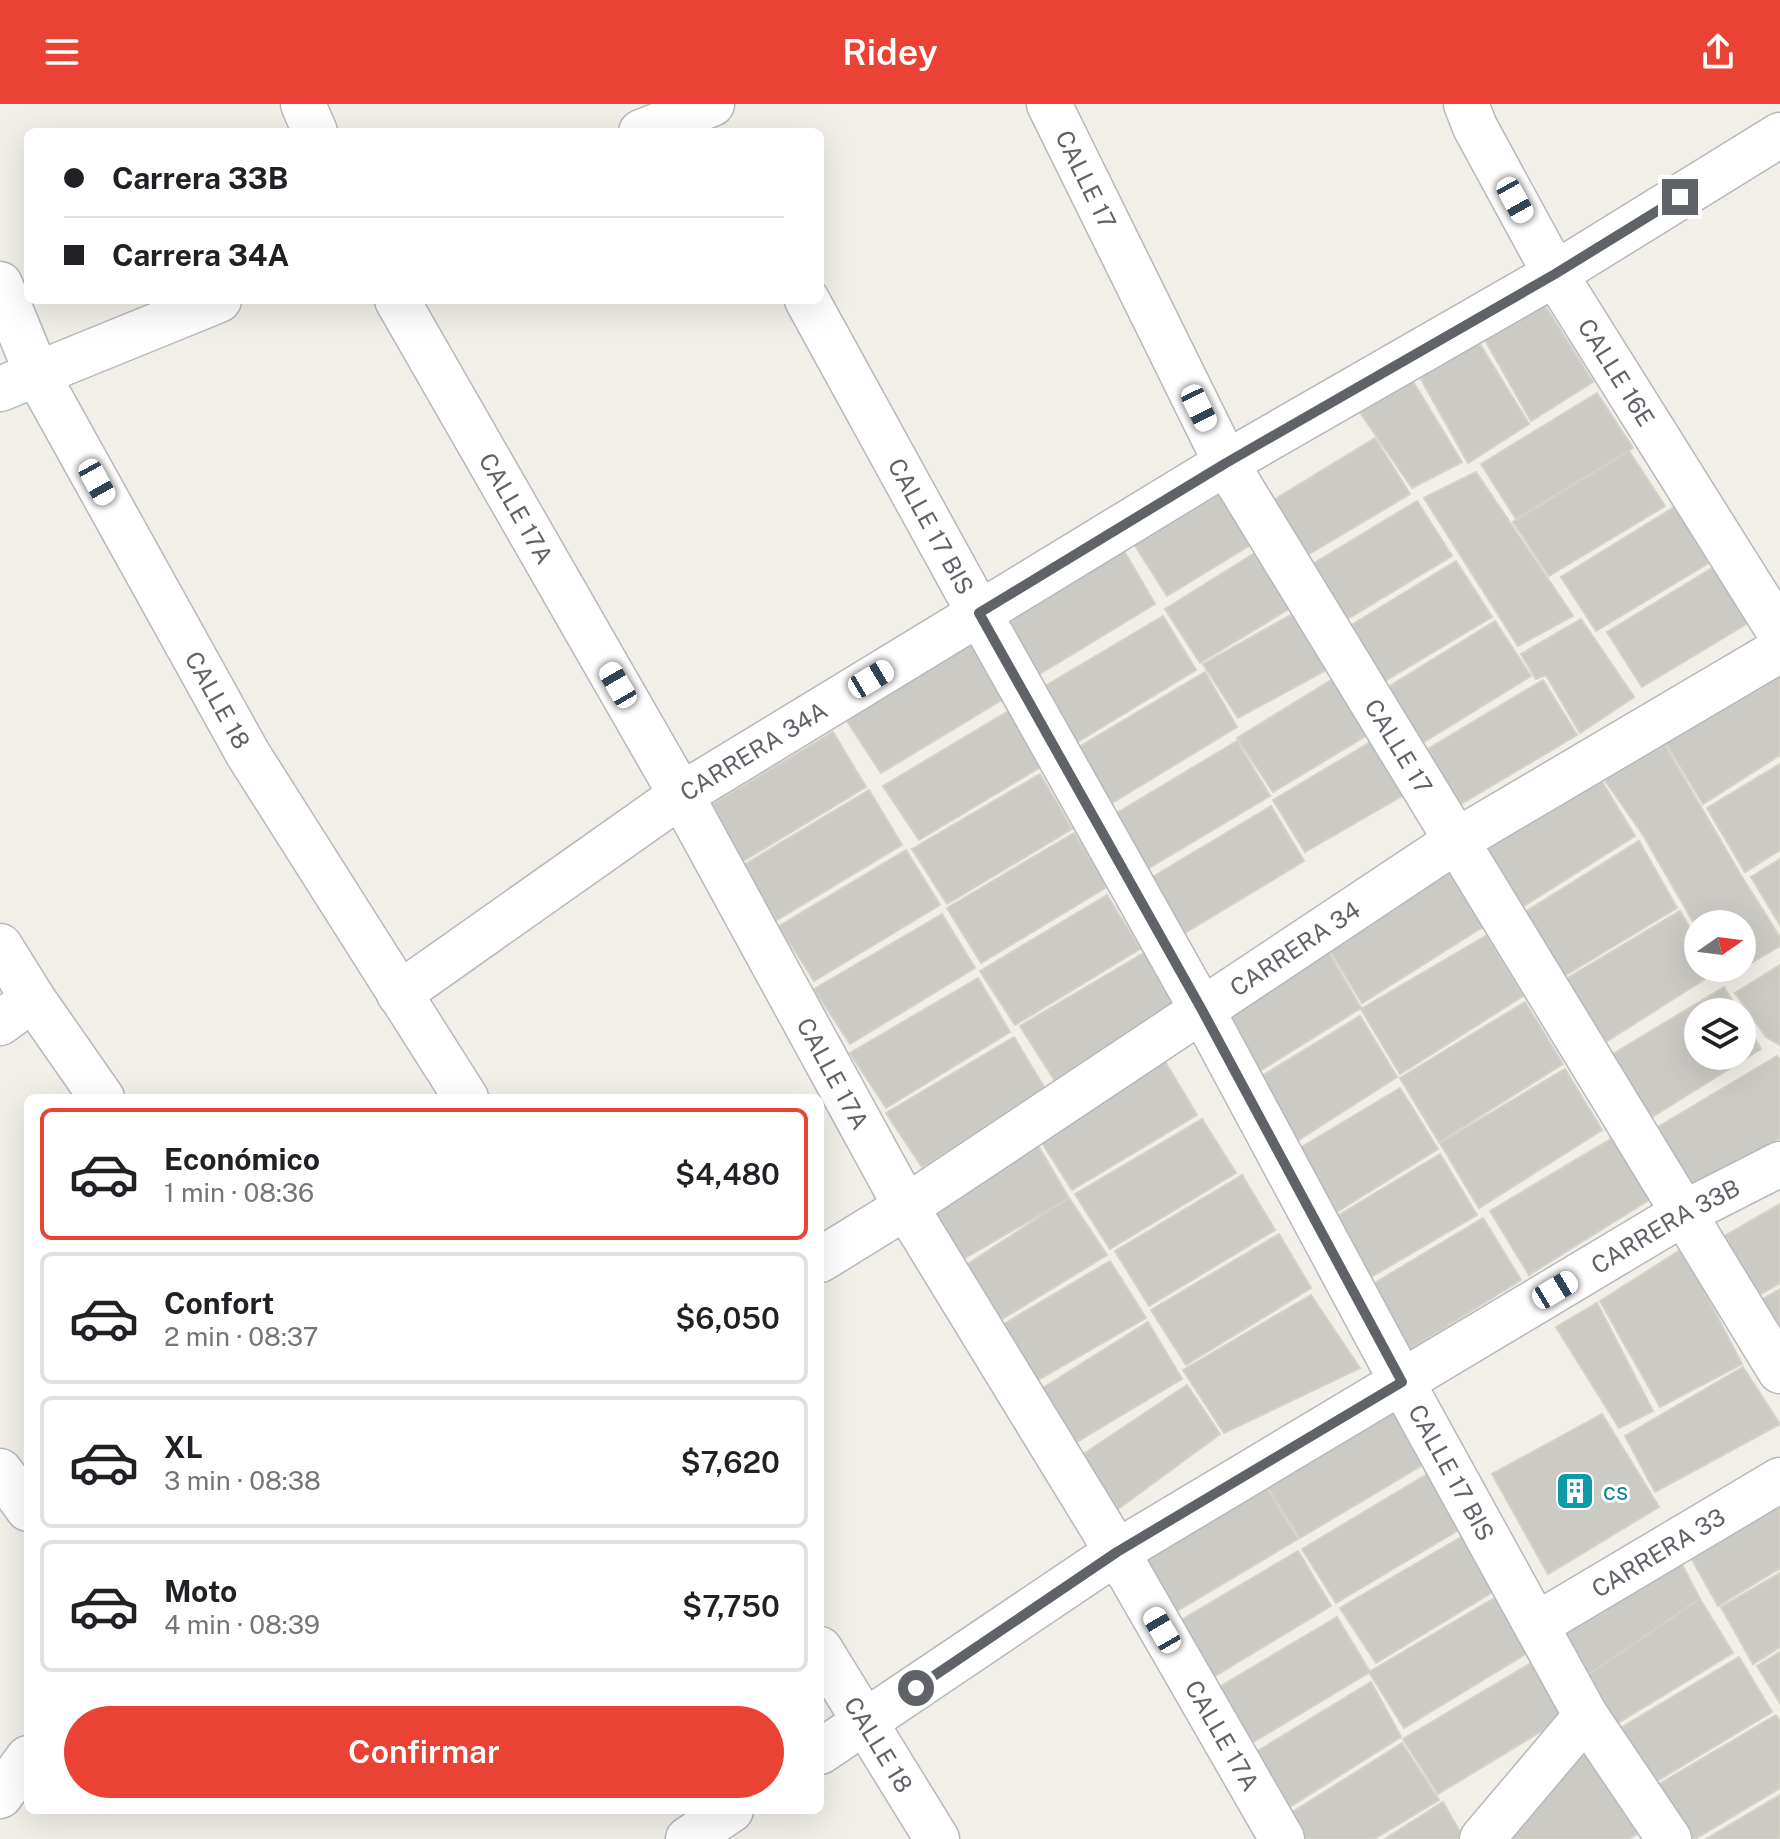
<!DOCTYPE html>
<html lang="es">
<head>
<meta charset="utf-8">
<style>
	body { margin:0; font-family:"Public Sans",sans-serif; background:#f6f6f6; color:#202124; height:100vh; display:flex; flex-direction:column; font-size:30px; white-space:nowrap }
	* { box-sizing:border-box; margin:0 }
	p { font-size:26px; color:#757577 }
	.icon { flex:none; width:44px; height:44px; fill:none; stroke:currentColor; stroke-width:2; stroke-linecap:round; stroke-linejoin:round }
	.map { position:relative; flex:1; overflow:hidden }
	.sheet { position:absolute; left:24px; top:990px; width:800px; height:720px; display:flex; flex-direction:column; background:#fff; border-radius:12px; box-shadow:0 8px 32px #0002 }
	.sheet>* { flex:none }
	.top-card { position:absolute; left:24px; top:24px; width:800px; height:176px; border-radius:12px; box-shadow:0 8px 32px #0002; display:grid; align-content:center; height:176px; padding:0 40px; background:#fff }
	.needle { width:52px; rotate:76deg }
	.fabs { position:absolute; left:1684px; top:806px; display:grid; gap:16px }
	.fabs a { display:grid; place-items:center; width:72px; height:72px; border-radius:50%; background:#fff; box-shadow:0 8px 32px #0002; font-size:40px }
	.end { position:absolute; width:36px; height:36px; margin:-18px; border:10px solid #5f6368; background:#fff; box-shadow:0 0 0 4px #fff }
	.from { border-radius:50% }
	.car { position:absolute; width:24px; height:48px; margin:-24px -12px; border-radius:10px; box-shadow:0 0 6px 2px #0007; background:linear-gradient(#fff 24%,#345 0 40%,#fff 0 76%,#345 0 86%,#fff 0) }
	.top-card b { display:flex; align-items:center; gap:28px; height:76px; font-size:30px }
	.top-card b+b { border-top:2px solid #e0e0e0 }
	.top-card i { width:20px; height:20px; background:#202124 }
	ul { padding:14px 0 0; list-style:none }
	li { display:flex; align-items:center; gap:24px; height:132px; margin:0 16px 12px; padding:0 24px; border:4px solid #e0e0e0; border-radius:12px }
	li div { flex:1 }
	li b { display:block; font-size:30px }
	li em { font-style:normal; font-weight:600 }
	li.active { border-color:#ea4335 }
	li>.icon { width:72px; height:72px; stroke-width:1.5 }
	.action { display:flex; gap:16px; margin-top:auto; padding:16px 40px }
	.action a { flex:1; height:92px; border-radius:48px; background:#ea4335; color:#fff; font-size:32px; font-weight:600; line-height:92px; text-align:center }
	header { display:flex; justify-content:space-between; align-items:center; height:104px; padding:0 40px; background:#ea4335; color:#fff; font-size:36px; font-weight:600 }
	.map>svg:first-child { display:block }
	.building { fill:#cccac5; stroke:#d6d1c6; stroke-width:2 }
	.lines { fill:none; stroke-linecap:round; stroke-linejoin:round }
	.minor-casing { stroke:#b5b8bc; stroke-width:47 }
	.minor { stroke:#fff; stroke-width:44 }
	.route { stroke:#5f6368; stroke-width:10 }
	.labels { text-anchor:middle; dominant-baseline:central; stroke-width:6; stroke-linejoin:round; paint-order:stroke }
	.street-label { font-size:24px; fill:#5f6368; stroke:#fff }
	.culture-label { font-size:24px; fill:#0d838f; stroke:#fff; text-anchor:start }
</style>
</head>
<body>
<header><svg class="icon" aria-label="menu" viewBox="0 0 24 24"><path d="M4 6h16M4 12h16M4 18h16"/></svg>Ridey<svg class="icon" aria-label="share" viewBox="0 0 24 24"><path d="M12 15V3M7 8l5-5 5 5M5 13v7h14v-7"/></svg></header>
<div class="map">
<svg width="1780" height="1735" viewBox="0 0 1780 1735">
	<rect width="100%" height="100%" fill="#f1efe8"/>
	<g class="building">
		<polygon points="1539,192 1593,278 1531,317 1480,227"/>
		<polygon points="1475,232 1529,320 1468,359 1417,268"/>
		<polygon points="1409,271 1462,358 1412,384 1355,301"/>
		<polygon points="1597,289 1633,344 1516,415 1481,360"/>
		<polygon points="1375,334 1410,390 1294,459 1259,405"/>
		<polygon points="1629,347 1665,402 1549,472 1513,418"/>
		<polygon points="1476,368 1573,512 1518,542 1424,394"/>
		<polygon points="1223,372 1262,434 1167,492 1132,437"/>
		<polygon points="1417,397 1452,452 1336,522 1301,467"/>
		<polygon points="1676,402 1712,457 1596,527 1561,473"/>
		<polygon points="1266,442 1302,497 1200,559 1165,505"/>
		<polygon points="1123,445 1155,500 1030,576 995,521"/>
		<polygon points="1456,457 1492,513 1375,583 1340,528"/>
		<polygon points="1722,458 1758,513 1642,583 1607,528"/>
		<polygon points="1307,502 1339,559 1238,614 1203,560"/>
		<polygon points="1163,512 1196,566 1071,642 1035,588"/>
		<polygon points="1581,515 1634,593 1580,629 1546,571 1536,575 1521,550"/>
		<polygon points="1495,517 1531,572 1416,643 1380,588"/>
		<polygon points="972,539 1005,594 881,669 845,614"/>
		<polygon points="1780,566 1780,651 1703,700 1664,636"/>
		<polygon points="1346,567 1379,624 1273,688 1237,634"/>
		<polygon points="1205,568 1237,623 1112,699 1077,644"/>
		<polygon points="1543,576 1577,631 1451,706 1416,652"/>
		<polygon points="1010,606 1044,661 919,736 883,682"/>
		<polygon points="833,628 866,683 740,759 706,704"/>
		<polygon points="1379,633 1416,684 1305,748 1273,696"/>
		<polygon points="1237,637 1270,692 1144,767 1110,713"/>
		<polygon points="1663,638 1742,773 1780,833 1780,842 1742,864 1742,820 1698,820 1698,826 1643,731 1604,675"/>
		<polygon points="1780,660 1780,746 1745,768 1707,704"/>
		<polygon points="1040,670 1072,725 947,800 912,745"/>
		<polygon points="1598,671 1635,732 1511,810 1472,747"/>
		<polygon points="869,686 902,741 777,816 742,762"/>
		<polygon points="1271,702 1304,757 1180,832 1144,778"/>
		<polygon points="1074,729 1107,783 981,859 947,804"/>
		<polygon points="1639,737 1677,804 1561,874 1522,810"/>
		<polygon points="906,746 940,801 814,877 779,822"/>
		<polygon points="1780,755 1780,821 1751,773"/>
		<polygon points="1449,760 1486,821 1362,899 1323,835"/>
		<polygon points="1107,791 1140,845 1015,921 980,867"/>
		<polygon points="1680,807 1698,838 1698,864 1714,864 1716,868 1593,946 1554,882"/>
		<polygon points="942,810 975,864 850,940 814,885"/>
		<polygon points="1487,831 1523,892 1400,970 1361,905"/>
		<polygon points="1325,842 1361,904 1247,975 1212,911"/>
		<polygon points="1147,847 1180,902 1055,977 1020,922"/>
		<polygon points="1780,861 1780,941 1766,933 1735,889"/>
		<polygon points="978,874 1010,928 886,1004 850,949"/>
		<polygon points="1724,883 1739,908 1698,908 1698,952 1742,952 1742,913 1761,945 1638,1022 1598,959"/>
		<polygon points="1525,898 1563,960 1439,1038 1400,974"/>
		<polygon points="1360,912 1397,973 1283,1046 1247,981"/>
		<polygon points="1014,933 1047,988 922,1063 886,1009"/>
		<polygon points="1777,952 1780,956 1780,1034 1690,1091 1651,1027"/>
		<polygon points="1164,956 1197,1011 1072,1086 1037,1031"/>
		<polygon points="1565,965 1602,1026 1479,1104 1440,1039"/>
		<polygon points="1400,984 1438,1045 1322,1117 1285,1053"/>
		<polygon points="1202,1015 1236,1069 1110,1145 1075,1090"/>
		<polygon points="1616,1032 1652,1094 1529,1171 1490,1107"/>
		<polygon points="1033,1033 1069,1094 958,1158 922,1103"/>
		<polygon points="1440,1050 1477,1111 1359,1180 1324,1120"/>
		<polygon points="1242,1071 1275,1126 1149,1202 1115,1147"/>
		<polygon points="1069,1094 1107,1151 999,1217 963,1163"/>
		<polygon points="1780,1100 1780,1179 1749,1197 1714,1138"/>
		<polygon points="1483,1114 1521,1176 1397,1253 1358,1189"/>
		<polygon points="1279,1130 1311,1184 1186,1261 1151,1206"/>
		<polygon points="1682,1145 1742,1260 1660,1303 1600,1197"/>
		<polygon points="1110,1157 1146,1214 1033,1279 997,1224"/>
		<polygon points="1780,1185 1780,1245 1754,1200"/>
		<polygon points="1311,1191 1360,1264 1224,1329 1183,1266"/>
		<polygon points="1597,1199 1653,1307 1619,1324 1556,1223"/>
		<polygon points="1148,1218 1182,1275 1072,1341 1038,1287"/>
		<polygon points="1743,1263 1780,1320 1655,1388 1625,1332"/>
		<polygon points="1187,1281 1220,1330 1118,1405 1082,1351"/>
		<polygon points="1392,1304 1426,1359 1300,1434 1265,1379"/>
		<polygon points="1602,1310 1659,1403 1548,1470 1492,1370"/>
		<polygon points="1429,1369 1462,1424 1336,1499 1302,1445"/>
		<polygon points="1264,1380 1298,1435 1172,1510 1137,1455"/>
		<polygon points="1780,1392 1780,1464 1718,1502 1686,1445"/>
		<polygon points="1468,1429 1501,1483 1376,1559 1340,1504"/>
		<polygon points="1298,1447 1331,1502 1207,1577 1171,1522"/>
		<polygon points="1676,1449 1700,1495 1580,1576 1548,1524"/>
		<polygon points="1780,1469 1780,1543 1753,1560 1721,1503"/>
		<polygon points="1496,1493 1529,1548 1404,1624 1369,1568"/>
		<polygon points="1700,1495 1733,1549 1608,1625 1580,1576"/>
		<polygon points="1337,1513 1370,1568 1245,1643 1209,1589"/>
		<polygon points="1780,1548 1780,1599 1757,1562"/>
		<polygon points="1739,1553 1772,1608 1647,1683 1612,1629"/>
		<polygon points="1531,1559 1563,1614 1438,1690 1403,1635"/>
		<polygon points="1371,1578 1401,1633 1280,1709 1246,1654"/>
		<polygon points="1776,1611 1780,1617 1780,1684 1695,1735 1680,1735 1649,1686"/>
		<polygon points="1587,1634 1649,1722 1629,1735 1492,1735"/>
		<polygon points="1402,1639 1439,1696 1374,1735 1297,1735 1283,1714"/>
		<polygon points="1780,1691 1780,1735 1706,1735"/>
		<polygon points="1443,1698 1464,1735 1385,1735"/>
	</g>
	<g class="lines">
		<g class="minor-casing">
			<g id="minor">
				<polyline points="303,0 315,28"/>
				<path id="s1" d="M1049 0 1226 359 1780 1267"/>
				<path id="s2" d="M1466 0 1475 23 1555 170 1780 529"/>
				<polyline points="641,28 712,0"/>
				<path id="s3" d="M0 180 37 270 248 650 466 994"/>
				<path id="s4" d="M397 196 681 691 906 1103 1117 1448 1282 1735"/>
				<path id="s5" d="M807 196 979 509 1202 906 1402 1278 1586 1612 1669 1735"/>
				<polyline points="0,285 219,196"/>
				<polyline points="0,842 33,895 102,994"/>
				<path id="s6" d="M399 890 681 691 1226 359 1555 170 1780 31"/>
				<polyline points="0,919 33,895"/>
				<path id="s7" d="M820 1156 906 1103 1456 737 1780 546"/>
				<polyline points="0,1367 28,1405"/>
				<path id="s8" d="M1536 1521 1780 1376"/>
				<path id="s9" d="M820 1545 937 1735"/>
				<path id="s10" d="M820 1648 1117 1448 1682 1110 1780 1060"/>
				<polyline points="0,1692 28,1654"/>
				<polyline points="688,1735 731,1706"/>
				<polyline points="1482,1735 1586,1612"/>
			</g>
		</g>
		<use href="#minor" class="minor"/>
	</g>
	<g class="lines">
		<polyline class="route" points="916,1584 1117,1448 1402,1278 1202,906 979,509 1226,359 1555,170 1680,93"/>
	</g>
	<defs>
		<g id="building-square" transform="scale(2)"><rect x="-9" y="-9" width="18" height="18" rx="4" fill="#0f9aa8" stroke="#fff"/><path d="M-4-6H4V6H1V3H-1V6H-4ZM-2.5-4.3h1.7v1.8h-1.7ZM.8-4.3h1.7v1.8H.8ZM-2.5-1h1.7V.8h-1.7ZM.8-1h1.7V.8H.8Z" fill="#fff"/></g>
	</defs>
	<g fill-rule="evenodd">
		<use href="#building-square" x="1575" y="1387"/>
	</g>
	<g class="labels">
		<g class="street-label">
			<text stroke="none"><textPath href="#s1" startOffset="84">CALLE 17</textPath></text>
			<text stroke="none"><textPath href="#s2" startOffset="308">CALLE 16E</textPath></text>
			<text stroke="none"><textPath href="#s4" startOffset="240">CALLE 17A</textPath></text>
			<text stroke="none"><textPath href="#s5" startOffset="258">CALLE 17 BIS</textPath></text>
			<text stroke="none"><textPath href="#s3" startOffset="470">CALLE 18</textPath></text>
			<text stroke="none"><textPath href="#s1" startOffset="732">CALLE 17</textPath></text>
			<text stroke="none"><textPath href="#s6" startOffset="430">CARRERA 34A</textPath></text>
			<text stroke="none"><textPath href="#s7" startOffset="568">CARRERA 34</textPath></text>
			<text stroke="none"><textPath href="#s4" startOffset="888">CALLE 17A</textPath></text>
			<text stroke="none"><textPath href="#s10" startOffset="996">CARRERA 33B</textPath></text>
			<text stroke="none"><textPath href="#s5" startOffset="1338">CALLE 17 BIS</textPath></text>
			<text stroke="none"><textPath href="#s8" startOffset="142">CARRERA 33</textPath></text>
			<text stroke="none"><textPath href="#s4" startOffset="1656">CALLE 17A</textPath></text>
			<text stroke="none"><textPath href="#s9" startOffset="112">CALLE 18</textPath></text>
		</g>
		<g class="culture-label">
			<text x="1603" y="1387">cs</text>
		</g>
	</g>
</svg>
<div class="fabs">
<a><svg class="needle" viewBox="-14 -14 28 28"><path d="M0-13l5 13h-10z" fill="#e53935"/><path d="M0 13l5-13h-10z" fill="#757577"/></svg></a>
<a><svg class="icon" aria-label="layers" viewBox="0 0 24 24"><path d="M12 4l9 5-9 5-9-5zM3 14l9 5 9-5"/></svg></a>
</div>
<i class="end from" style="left:916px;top:1584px"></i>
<i class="end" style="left:1680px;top:93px"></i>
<i class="car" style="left:1515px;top:96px;rotate:151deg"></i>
<i class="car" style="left:1199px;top:304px;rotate:154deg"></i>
<i class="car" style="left:97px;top:378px;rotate:151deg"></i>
<i class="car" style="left:871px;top:575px;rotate:59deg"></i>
<i class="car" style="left:618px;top:581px;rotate:330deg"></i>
<i class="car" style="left:1555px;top:1186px;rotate:59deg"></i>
<i class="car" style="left:1162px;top:1526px;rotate:330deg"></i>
<div class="top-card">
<b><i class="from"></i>Carrera 33B</b>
<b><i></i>Carrera 34A</b>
</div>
<section class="sheet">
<ul>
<li class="active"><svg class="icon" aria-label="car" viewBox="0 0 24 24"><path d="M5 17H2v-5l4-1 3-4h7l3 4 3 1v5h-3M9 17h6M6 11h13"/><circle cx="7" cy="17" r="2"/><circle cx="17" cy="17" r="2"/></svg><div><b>Económico</b><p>1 min · 08:36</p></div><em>$4,480</em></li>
<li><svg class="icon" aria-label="car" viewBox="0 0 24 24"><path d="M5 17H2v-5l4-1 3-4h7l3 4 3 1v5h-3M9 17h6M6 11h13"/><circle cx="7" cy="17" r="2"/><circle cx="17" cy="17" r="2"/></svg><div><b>Confort</b><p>2 min · 08:37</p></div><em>$6,050</em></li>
<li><svg class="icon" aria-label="car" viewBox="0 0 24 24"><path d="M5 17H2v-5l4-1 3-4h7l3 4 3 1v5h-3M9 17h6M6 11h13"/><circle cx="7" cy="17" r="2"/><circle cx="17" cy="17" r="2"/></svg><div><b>XL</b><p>3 min · 08:38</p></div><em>$7,620</em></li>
<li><svg class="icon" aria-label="car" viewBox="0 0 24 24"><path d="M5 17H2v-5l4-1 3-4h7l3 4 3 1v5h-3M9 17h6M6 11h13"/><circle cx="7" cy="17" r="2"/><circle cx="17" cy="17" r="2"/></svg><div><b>Moto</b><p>4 min · 08:39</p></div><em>$7,750</em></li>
</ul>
<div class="action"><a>Confirmar</a></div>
</section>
</div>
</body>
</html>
